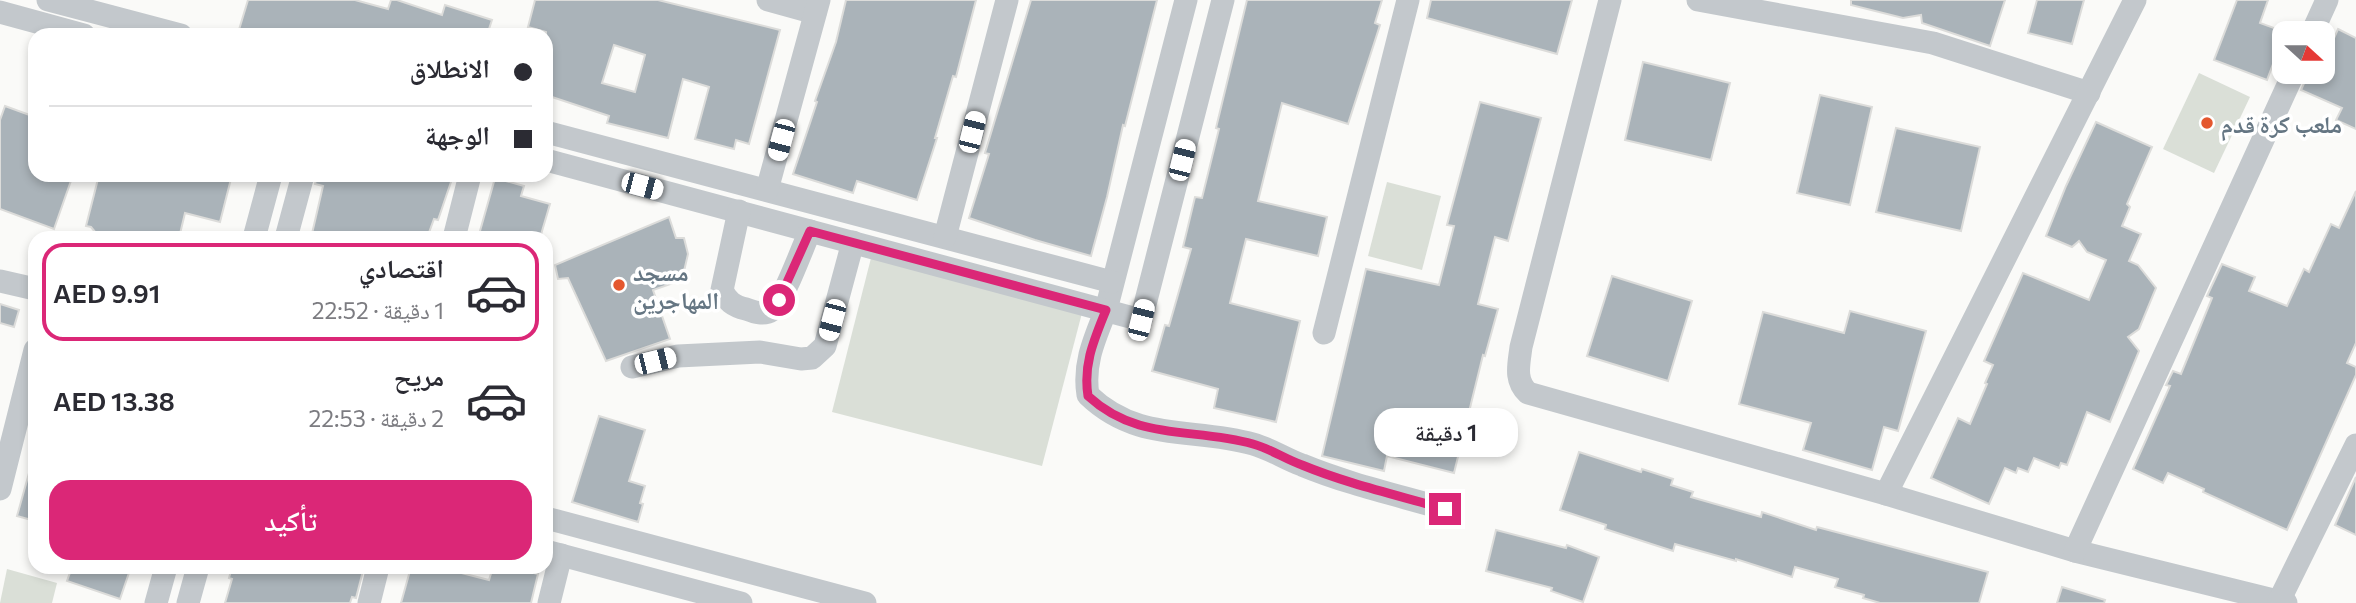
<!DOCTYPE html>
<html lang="ar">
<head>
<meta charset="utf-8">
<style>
	body { margin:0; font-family:Commissioner,"Noto Naskh Arabic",sans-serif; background:#f7f7f7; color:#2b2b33; direction:rtl; height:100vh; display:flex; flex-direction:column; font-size:26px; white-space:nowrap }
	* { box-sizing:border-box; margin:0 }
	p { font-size:23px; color:#7c7c81 }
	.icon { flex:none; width:38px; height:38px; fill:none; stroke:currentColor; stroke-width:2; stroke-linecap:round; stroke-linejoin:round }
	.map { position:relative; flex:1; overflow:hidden; direction:ltr }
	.details { position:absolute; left:28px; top:231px; width:525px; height:343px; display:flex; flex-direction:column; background:#fff; border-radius:21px; box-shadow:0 4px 10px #0003; direction:rtl }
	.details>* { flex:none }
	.hud { position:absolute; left:28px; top:28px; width:525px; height:154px; border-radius:21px; box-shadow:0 4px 10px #0003; direction:rtl; display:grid; align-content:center; height:154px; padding:0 21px; background:#fff }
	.needle { width:46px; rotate:111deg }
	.tools { position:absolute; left:2272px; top:21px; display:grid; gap:14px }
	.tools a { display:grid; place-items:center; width:63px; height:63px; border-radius:14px; background:#fff; box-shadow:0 4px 10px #0003; font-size:35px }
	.end { position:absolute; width:32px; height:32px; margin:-16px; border:9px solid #db2777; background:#fff; box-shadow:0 0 0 4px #fff }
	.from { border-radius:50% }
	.bubble { position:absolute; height:49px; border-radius:21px; background:#fff; box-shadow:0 4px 10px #0003; font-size:23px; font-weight:600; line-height:49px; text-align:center; direction:rtl }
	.car { position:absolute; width:21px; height:42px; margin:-21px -10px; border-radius:9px; box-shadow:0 0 5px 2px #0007; background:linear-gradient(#fff 24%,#345 0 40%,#fff 0 76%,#345 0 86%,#fff 0) }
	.hud b { display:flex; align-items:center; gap:24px; height:66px; font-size:26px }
	.hud b+b { border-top:2px solid #e1e1e2 }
	.hud i { width:18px; height:18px; background:#2b2b33 }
	ul { padding:12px 0 0; list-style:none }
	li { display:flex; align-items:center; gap:21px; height:98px; margin:0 14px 10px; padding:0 7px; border:4px solid transparent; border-radius:21px }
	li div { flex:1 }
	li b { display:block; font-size:26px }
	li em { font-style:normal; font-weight:600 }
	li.selected { border-color:#db2777 }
	li>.icon { width:63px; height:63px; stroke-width:1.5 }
	.primary-button { display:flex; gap:14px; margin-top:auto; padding:14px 21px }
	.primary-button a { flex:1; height:80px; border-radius:21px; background:#db2777; color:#fff; font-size:28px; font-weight:600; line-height:80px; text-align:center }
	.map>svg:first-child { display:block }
	.green { fill:#dadfd7 }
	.building { fill:#aab3b9; stroke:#dcdcda; stroke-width:2; fill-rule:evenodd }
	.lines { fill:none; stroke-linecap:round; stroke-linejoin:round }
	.minor { stroke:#c3c8cc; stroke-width:23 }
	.route { stroke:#db2777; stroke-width:9 }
	.poi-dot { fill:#e4572e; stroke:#fff; stroke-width:2.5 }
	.labels { text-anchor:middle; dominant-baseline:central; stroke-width:7; stroke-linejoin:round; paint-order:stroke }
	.poi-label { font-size:24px; font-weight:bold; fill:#657683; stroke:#fff; text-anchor:start }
</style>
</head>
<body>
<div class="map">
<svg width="2356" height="603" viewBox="0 0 2356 603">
	<rect width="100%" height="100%" fill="#fafaf8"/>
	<g class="green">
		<polygon points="2199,73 2250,97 2214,173 2163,149"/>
		<polygon points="1387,182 1441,196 1422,270 1368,256"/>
		<polygon points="871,258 1082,313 1042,466 832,412"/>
		<polygon points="7,569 57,583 52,603 0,603"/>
	</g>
	<g class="building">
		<polygon points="248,0 355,0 388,9 391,0 397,0 442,15 445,5 492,20 487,35 245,35 238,33"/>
		<path d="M535 0H658L780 30 749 144 736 140 734 149 695 139 709 87 683 79 668 138 607 123 609 116 546 95V32L528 27ZM614 45 645 55 635 92 602 83Z"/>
		<polygon points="846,0 976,0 956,77 953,76 935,138 937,138 917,200 857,181 853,193 793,174 817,102 815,101 836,42"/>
		<polygon points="1031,0 1157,0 1125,126 1123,125 1107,197 1091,256 1035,240 969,218 989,154 985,153"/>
		<polygon points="1247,0 1382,0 1375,23 1380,25 1348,124 1282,103 1258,201 1327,217 1318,256 1246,239 1230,303 1300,321 1276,422 1214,408 1218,389 1152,371 1165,325 1169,326 1191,249 1183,247 1195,197 1202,198 1219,129 1216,128"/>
		<polygon points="1431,0 1572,0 1557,54 1427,18"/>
		<polygon points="1851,0 2005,0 1990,46 1922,23 1921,15 1903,18 1851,5"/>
		<polygon points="2037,0 2084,0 2072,44 2028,33"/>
		<polygon points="2237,0 2268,0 2260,23 2285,32 2267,80 2214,60"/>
		<polygon points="2338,29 2356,38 2356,129 2336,120 2342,108 2301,90 2309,72 2322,72 2322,65"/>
		<polygon points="1643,62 1730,83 1711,160 1625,140"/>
		<polygon points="1820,95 1872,107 1850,205 1797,193"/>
		<polygon points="1480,102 1541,118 1508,241 1495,237 1478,304 1498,309 1485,356 1483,355 1454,473 1387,456 1384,471 1322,456 1366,269 1439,285 1454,226 1447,225"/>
		<polygon points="5,106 35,117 35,175 73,175 54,229 0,209 0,120"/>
		<polygon points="2096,122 2152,147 2127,204 2130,207 2122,226 2141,234 2129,261 2138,265 2156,288 2139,329 2128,337 2139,351 2110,422 2087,412 2067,465 2061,463 2059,468 2034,458 2028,472 2018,468 2016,473 2005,468 1989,504 1931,478 1958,418 1970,424 1987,384 1985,383 1993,365 1984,361 2023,273 2089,300 2106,260 2087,252 2079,241 2072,247 2046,236 2066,186"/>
		<polygon points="1896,128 1980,147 1961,231 1876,212"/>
		<polygon points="99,175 232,175 220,222 185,213 179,238 100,238 91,227 86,226"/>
		<polygon points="317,175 439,175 452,179 438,220 434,219 427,238 311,238 323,186 315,184"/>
		<polygon points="495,178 524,186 521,196 550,204 540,238 478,238"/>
		<polygon points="2356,191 2356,343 2347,363 2356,367 2356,375 2287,530 2203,492 2204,489 2168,473 2163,483 2133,469 2170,386 2166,385 2173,371 2181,374 2212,298 2207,296 2222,264 2255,277 2249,291 2287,306 2304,269 2309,272 2331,224 2339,228"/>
		<polygon points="669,217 676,238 684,238 688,254 682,280 653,290 670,339 606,361 568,278 558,279 555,265"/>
		<polygon points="1612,276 1692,301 1668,381 1587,356"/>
		<polygon points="0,304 19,310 14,327 0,323"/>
		<polygon points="1850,311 1926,331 1898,431 1884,427 1872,470 1803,450 1811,423 1739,404 1763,312 1844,333"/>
		<polygon points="599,416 645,430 629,481 645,486 640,503 643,504 638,522 572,502"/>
		<polygon points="1579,452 1641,472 1642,469 1673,479 1671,485 1693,492 1691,497 1761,517 1762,512 1816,530 1817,527 1988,572 1979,603 1880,603 1863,598 1864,595 1835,587 1838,579 1795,567 1792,577 1736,559 1736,561 1675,544 1673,551 1605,529 1606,525 1560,510"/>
		<polygon points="31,466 35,467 35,521 17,516"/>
		<polygon points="2356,477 2356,535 2335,525"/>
		<polygon points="1496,530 1566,548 1567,545 1599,557 1583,602 1551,591 1552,588 1486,571"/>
		<polygon points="72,567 131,567 120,599 67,581"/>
		<polygon points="232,567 364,567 356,598 352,597 350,603 225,603 232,579 229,578"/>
		<polygon points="411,567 438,567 489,580 493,567 510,567 538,574 531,603 401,603"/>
		<polygon points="2062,587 2105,600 2104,603 2057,603"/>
	</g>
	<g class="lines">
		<g class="minor">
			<polyline points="48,0 181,35"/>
			<polyline points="768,0 815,13"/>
			<path d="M1186 0 1106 310C1094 340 1083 364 1088 395 1138 443 1193 427 1253 444 1271 449 1285 459 1302 465 1348 484 1397 495 1445 509"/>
			<path d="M1610 0 1521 347C1519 364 1514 380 1528 393L1886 494 2075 551 2286 603"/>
			<polyline points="1698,0 1933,43 2089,93"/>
			<polyline points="0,12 84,35"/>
			<polyline points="2312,33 2327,0"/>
			<polyline points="546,132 1112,282"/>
			<polyline points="546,160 1141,320 1223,0"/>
			<polyline points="767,190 819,0"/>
			<path d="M739 211 722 290C727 301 733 306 746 309 754 312 764 316 772 310 783 302 803 246 810 231"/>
			<polyline points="945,237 1007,0"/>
			<polyline points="254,238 271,175"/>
			<polyline points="286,238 303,175"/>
			<polyline points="454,238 470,175"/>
			<polyline points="0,281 35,289"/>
			<polyline points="1324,333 1408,0"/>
			<polyline points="632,367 678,356 760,352 801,359 812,358 825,346 853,242"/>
			<polyline points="0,489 35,350"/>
			<polyline points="1886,494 2135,0"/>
			<polyline points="546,518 865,603"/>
			<polyline points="546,551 741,603"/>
			<polyline points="2075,551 2294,72"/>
			<polyline points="2279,601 2356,445"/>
			<polyline points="156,603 166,567"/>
			<polyline points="188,603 198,567"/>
			<polyline points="369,603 378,567"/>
			<polyline points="549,603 561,555"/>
		</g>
	</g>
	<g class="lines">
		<path class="route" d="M779 300 810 231 1106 310C1094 340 1083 364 1088 396 1138 442 1193 427 1253 444 1271 449 1285 459 1302 465 1348 484 1397 495 1445 509"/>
	</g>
	<g class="poi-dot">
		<circle cx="2207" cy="123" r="7"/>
		<circle cx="619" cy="285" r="7"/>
	</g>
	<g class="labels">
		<g class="poi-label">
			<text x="2221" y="123">ملعب كرة قدم</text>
			<text x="633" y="271">مسجد<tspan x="633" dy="28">المهاجرين</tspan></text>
		</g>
	</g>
</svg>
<div class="tools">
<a><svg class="needle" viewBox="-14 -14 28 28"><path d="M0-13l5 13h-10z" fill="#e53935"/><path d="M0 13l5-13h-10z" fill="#7c7c81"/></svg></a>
</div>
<i class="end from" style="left:779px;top:300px"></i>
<i class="end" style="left:1445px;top:509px"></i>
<div class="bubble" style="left:1374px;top:408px;width:144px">1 دقيقة</div>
<i class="car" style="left:972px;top:132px;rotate:14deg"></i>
<i class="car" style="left:781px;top:140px;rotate:195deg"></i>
<i class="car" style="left:1182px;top:160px;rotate:14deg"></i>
<i class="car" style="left:642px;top:186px;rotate:105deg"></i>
<i class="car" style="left:832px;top:320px;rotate:195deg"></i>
<i class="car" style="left:1141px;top:320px;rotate:14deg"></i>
<i class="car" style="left:655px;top:361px;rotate:76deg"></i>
<div class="hud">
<b><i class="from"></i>الانطلاق</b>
<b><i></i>الوجهة</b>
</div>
<section class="details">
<ul>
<li class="selected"><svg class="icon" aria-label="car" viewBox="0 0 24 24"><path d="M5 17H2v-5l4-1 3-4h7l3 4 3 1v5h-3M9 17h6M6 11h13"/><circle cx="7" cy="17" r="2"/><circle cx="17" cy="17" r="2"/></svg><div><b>اقتصادي</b><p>1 دقيقة · 22:52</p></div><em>AED 9.91</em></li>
<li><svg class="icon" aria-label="car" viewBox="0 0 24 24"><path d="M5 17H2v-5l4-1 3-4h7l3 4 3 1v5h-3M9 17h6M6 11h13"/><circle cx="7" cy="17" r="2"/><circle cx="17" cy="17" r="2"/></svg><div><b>مريح</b><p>2 دقيقة · 22:53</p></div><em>AED 13.38</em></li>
</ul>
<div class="primary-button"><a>تأكيد</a></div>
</section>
</div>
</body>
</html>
